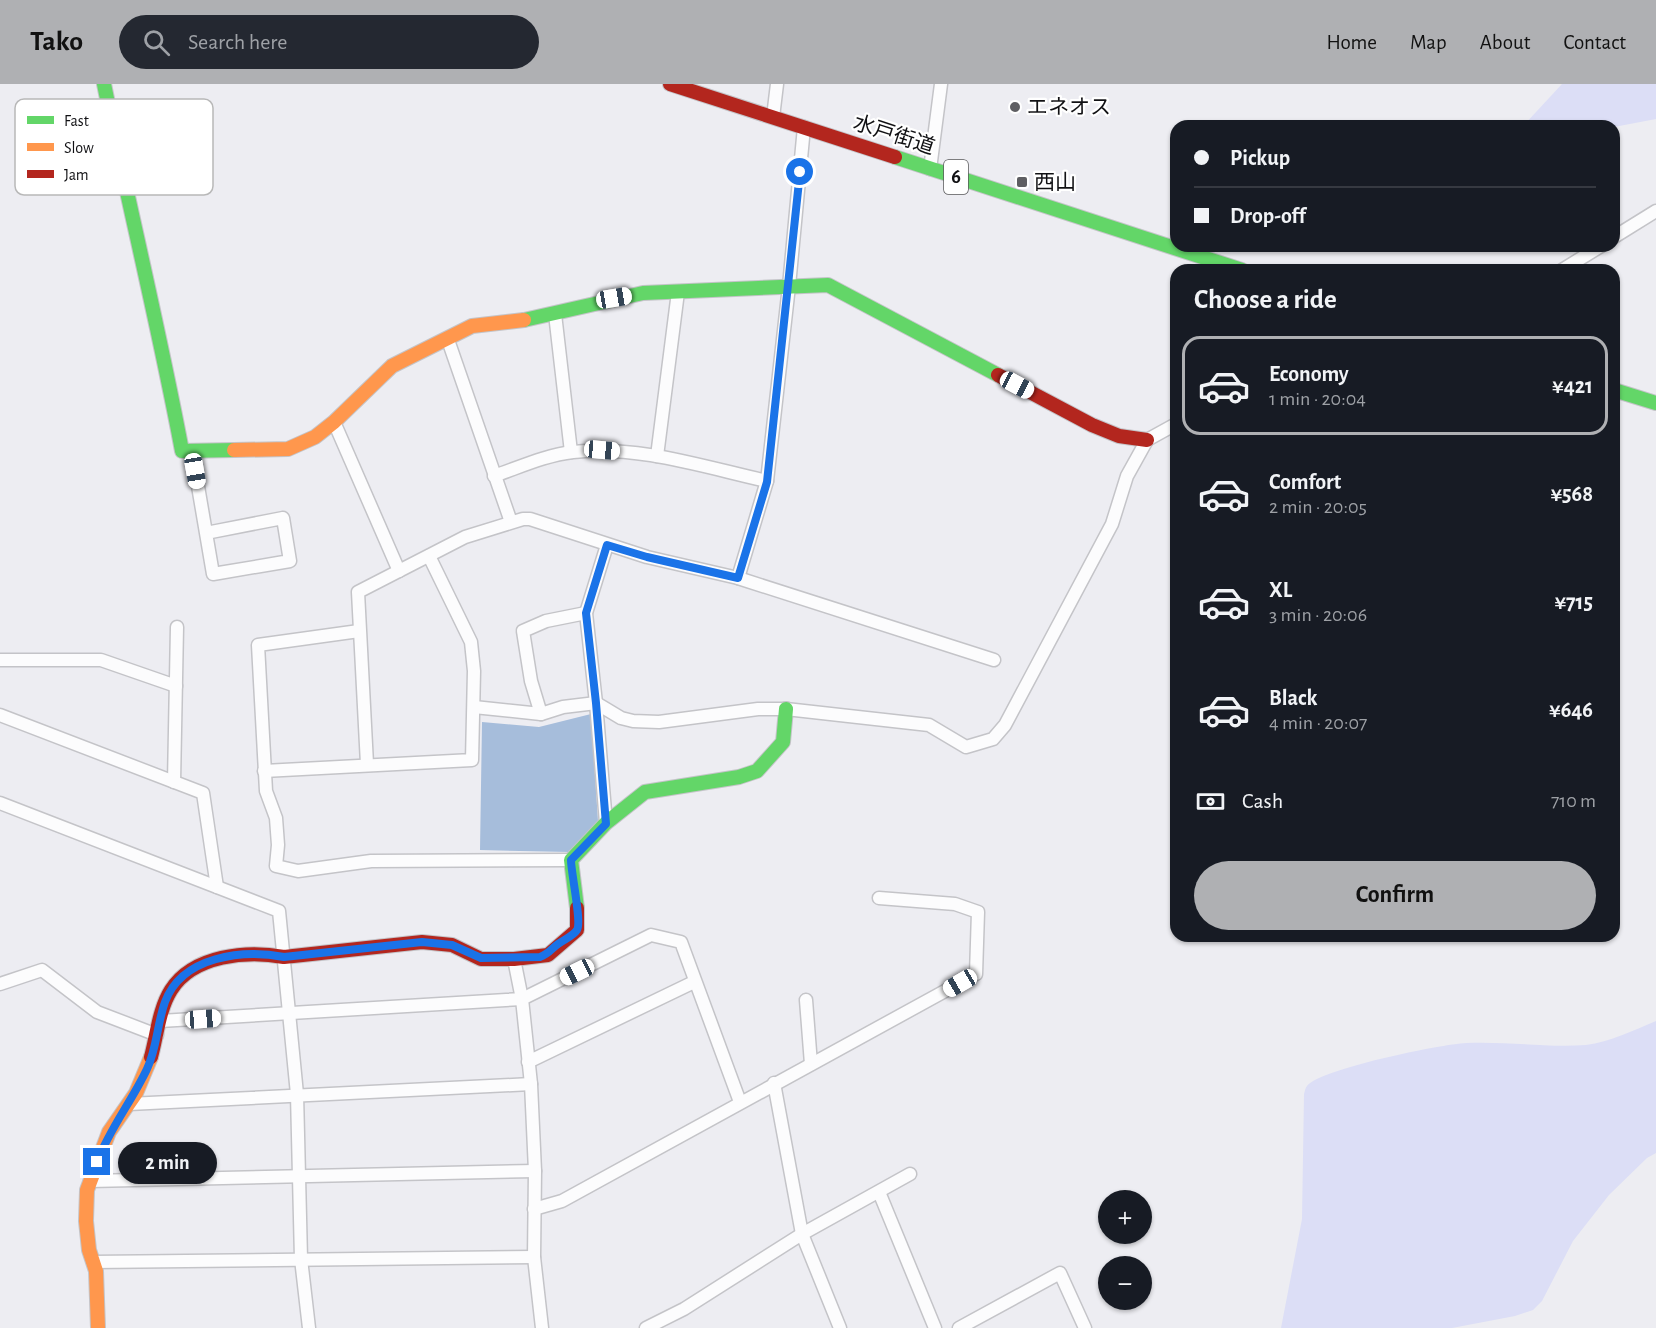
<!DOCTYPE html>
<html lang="en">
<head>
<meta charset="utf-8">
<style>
	body { margin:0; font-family:"Alegreya Sans","Noto Sans JP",sans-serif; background:#242831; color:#f1f3f6; height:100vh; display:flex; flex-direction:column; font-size:22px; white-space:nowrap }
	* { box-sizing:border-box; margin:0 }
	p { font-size:20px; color:#9ea1a6 }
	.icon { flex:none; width:33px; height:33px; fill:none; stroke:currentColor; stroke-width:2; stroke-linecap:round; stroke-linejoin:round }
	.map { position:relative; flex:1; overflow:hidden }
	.side { position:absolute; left:1170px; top:180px; width:450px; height:678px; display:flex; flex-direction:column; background:#171b24; border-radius:18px; box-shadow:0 2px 4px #0004 }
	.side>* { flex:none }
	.banner { position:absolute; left:1170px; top:36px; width:450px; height:132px; border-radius:18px; box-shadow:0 2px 4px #0004; display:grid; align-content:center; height:132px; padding:0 24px; background:#171b24 }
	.buttons { position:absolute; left:1098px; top:1106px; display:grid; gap:12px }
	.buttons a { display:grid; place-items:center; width:54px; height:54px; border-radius:50%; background:#171b24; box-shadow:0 2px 4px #0004; font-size:30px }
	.end { position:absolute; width:27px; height:27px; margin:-14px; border:8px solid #1a73e8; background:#fff; box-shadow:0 0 0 3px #fff }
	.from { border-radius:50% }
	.bubble { position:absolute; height:42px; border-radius:21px; background:#171b24; box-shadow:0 2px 4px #0004; font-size:20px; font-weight:700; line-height:42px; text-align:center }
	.car { position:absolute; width:18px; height:36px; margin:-18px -9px; border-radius:8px; box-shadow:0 0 4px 2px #0007; background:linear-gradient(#fff 24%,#345 0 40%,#fff 0 76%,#345 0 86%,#fff 0) }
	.banner b { display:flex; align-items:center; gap:21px; height:57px; font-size:22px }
	.banner b+b { border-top:2px solid #363941 }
	.banner i { width:15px; height:15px; background:#f1f3f6 }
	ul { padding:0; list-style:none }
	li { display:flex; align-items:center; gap:18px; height:99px; margin:0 12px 9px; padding:0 12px; border:3px solid transparent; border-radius:18px }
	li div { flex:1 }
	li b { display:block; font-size:22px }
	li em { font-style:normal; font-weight:700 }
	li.active { border-color:#afb0b3 }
	li>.icon { width:54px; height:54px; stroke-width:1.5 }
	h2 { padding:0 24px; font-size:27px; line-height:72px }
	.pay { display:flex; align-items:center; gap:15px; height:66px; padding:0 24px; font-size:22px }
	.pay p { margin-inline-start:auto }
	.cta { display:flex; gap:12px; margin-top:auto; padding:12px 24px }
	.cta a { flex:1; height:69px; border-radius:36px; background:#afb0b3; color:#111; font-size:24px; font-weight:700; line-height:69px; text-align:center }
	header { display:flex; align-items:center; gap:36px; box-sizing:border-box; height:84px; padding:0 30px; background:#afb0b3; color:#111 }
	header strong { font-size:28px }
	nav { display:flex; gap:33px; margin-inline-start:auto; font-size:21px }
	.search { width:420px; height:54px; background:#242831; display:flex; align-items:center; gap:15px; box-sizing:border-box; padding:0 21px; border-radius:33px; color:#9ea1a6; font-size:22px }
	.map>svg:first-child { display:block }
	.green { fill:#dcdef6 }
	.water { fill:#a6bddb }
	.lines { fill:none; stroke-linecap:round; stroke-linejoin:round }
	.street-casing { stroke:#c4c4c8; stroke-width:15 }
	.fast-casing { stroke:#c4c4c8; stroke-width:16 }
	.slow-casing { stroke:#c4c4c8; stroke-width:16 }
	.jam-casing { stroke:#c4c4c8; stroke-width:16 }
	.street { stroke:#fcfcfd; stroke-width:12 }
	.fast { stroke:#63d668; stroke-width:14 }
	.slow { stroke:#ff974d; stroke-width:14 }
	.jam { stroke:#b3261e; stroke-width:14 }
	.route { stroke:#1a73e8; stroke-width:8 }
	.poi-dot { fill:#5e5e62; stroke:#fff; stroke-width:2 }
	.labels { text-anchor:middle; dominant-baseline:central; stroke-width:4.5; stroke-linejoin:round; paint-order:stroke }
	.shield { fill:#fff; stroke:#58585a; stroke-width:1.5 }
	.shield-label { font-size:20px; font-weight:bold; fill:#111114 }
	.poi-label { font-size:21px; fill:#111114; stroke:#fff; text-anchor:start }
	.street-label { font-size:21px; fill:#111114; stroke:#fff }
	.key { fill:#fff; stroke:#b8b8b8; stroke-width:1.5 }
	.key-label { font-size:16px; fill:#111114 }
</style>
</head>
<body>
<header>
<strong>Tako</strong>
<div class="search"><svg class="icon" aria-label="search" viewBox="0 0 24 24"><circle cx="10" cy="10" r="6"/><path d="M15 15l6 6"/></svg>Search here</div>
<nav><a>Home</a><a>Map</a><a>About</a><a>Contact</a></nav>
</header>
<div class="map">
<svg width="1656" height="1244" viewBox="0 0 1656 1244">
	<rect width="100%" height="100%" fill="#ededf2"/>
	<g class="green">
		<polygon points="1562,0 1656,0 1656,35 1614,43 1523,42"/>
		<path d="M1656 937V1069L1647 1074 1609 1111 1573 1157 1542 1217 1533 1226 1515 1232 1452 1244H1281L1302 1135 1304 1010C1305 1007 1305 1004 1307 1002 1320 985 1442 960 1466 959 1506 957 1547 964 1586 961 1610 958 1634 946 1656 937Z"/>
	</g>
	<polygon class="water" points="591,630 598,737 569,768 480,766 482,638 539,643"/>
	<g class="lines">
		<g class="street-casing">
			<g id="street">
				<polyline points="773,33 777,0"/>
				<polyline points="930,85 941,0"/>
				<polyline points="1614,153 1656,127"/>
				<polyline points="1562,186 1601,162"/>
				<polyline points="555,230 571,368"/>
				<polyline points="448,256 511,438"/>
				<polyline points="334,338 399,487"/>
				<polyline points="192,367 213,490 290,477 283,434 206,449"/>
				<polyline points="657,372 678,208"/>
				<path d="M494 392C520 383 546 371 573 368 638 361 704 383 767 397"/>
				<polyline points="738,494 767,397 789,202 804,43"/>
				<polyline points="359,547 258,561 266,707 276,734 278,761 276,782 298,787 371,777 571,776"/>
				<polyline points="0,576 101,576 176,602"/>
				<polyline points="474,623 541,630 563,623 596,619 621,634 633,637 659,638 758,625 786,625 929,641 966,663 993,655 1005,641 1112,440 1127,392 1147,356 1176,340"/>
				<polyline points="541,630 531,597 523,547 546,537 586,529"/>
				<polyline points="0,631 203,709 217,803"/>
				<polyline points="367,680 358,508 465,453 523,435 530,435 647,473 738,494 994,576"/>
				<polyline points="264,687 472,676 474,587 471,558 429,472"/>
				<polyline points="174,698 177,543"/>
				<polyline points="0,719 279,827 297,1010 301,1175 309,1244"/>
				<polyline points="606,739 596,619 586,529 607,461"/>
				<polyline points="0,900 42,886 97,928 157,951"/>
				<polyline points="806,916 811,980"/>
				<polyline points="160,937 522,915 514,875"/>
				<polyline points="528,978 694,898"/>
				<polyline points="774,999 802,1150 840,1244"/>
				<polyline points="129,1020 531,1000"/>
				<polyline points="90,1097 535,1087"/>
				<polyline points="879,1108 935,1244"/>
				<polyline points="534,1125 562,1117 976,890 978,828 955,820 879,814"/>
				<polyline points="93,1178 534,1173"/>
				<polyline points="542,1244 534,1173 535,1087 531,1000 522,915 651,851 681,858 740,1018"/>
				<polyline points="646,1244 684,1225 802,1150 910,1090"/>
				<polyline points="959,1244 1060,1189 1085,1244"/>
			</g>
		</g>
		<g class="fast-casing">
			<g id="fast">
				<path d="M104 0C129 123 159 244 182 367L234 366"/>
				<polyline points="895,73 1242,186"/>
				<polyline points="524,236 643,209 828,201 998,291"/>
				<polyline points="1614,306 1656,319"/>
				<polyline points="577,824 571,776 606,739 645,708 739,693 757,687 783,658 786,625"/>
			</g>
		</g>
		<g class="slow-casing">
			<g id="slow">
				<polyline points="234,366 288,365 315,353 334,338 392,282 472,242 524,236"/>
				<polyline points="98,1244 96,1187 89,1166 86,1137 87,1106 109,1048 136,1009 151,973"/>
			</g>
		</g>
		<g class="jam-casing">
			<g id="jam">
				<polyline points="670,0 895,73"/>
				<polyline points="998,291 1092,341 1119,352 1147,356"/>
				<path d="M151 973C157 951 159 925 171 906 193 871 247 866 284 873L422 858 452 861 481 875H514L548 871 577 846V824"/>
			</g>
		</g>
		<use href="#street" class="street"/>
		<use href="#fast" class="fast"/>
		<use href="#slow" class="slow"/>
		<use href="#jam" class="jam"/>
	</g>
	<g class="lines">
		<path class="route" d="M97 1078C110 1044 132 1017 147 985 157 964 157 940 165 918 182 872 243 865 284 873L422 858 452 861 481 874 540 873C549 870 551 865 558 860 565 855 573 852 577 846 582 838 571 789 571 776L606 740 596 619 586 529 607 461 647 473 738 494 767 398 800 88"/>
	</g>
	<g class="poi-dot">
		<circle cx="1015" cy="23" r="6"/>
		<rect x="1016" y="92" width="12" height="12" rx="3"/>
	</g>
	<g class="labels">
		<rect class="shield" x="944" y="76" width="24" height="34" rx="4.5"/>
		<g class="shield-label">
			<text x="956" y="93">6</text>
		</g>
		<g class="poi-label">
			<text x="1027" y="23">エネオス</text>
			<text x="1034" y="98">西山</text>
		</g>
		<g class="street-label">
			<text transform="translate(894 51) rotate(18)">水戸街道</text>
		</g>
	</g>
	<rect x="15" y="15" width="198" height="96" rx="9" class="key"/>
	<rect x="27" y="32" width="27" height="8" fill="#63d668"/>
	<rect x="27" y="59" width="27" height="8" fill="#ff974d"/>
	<rect x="27" y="86" width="27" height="8" fill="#b3261e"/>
	<g class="key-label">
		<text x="64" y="42">Fast</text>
		<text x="64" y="69">Slow</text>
		<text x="64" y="96">Jam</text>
	</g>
</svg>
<div class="buttons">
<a>+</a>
<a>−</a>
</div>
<i class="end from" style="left:800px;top:88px"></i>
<i class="end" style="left:97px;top:1078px"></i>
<div class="bubble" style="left:118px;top:1058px;width:99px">2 min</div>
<i class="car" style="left:614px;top:214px;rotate:80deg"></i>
<i class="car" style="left:1017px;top:301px;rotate:118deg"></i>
<i class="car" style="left:602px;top:366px;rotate:95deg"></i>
<i class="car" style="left:195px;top:387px;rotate:170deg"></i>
<i class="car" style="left:577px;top:888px;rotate:244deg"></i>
<i class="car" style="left:960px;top:899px;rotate:240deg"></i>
<i class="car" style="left:203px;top:935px;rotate:86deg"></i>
<div class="banner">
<b><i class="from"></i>Pickup</b>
<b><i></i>Drop-off</b>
</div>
<section class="side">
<h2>Choose a ride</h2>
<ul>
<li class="active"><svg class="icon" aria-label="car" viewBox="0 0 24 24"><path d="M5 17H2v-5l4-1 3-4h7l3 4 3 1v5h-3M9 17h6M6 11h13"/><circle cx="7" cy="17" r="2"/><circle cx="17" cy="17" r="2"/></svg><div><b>Economy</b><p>1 min · 20:04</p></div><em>¥421</em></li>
<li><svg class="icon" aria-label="car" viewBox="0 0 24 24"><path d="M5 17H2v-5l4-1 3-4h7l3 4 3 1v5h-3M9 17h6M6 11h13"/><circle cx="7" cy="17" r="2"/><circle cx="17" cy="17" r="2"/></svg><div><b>Comfort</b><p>2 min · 20:05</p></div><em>¥568</em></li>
<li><svg class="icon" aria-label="car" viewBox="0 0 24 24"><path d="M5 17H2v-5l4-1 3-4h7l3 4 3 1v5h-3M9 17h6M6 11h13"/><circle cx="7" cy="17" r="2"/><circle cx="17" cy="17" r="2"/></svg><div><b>XL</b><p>3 min · 20:06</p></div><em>¥715</em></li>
<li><svg class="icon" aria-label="car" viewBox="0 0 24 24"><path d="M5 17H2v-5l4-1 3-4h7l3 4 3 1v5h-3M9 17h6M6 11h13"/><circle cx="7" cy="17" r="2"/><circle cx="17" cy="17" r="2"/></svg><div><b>Black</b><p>4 min · 20:07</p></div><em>¥646</em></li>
</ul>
<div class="pay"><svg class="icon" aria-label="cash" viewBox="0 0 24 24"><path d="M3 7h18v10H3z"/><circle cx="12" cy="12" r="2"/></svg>Cash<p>710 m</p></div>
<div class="cta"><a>Confirm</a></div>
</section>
</div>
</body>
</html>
